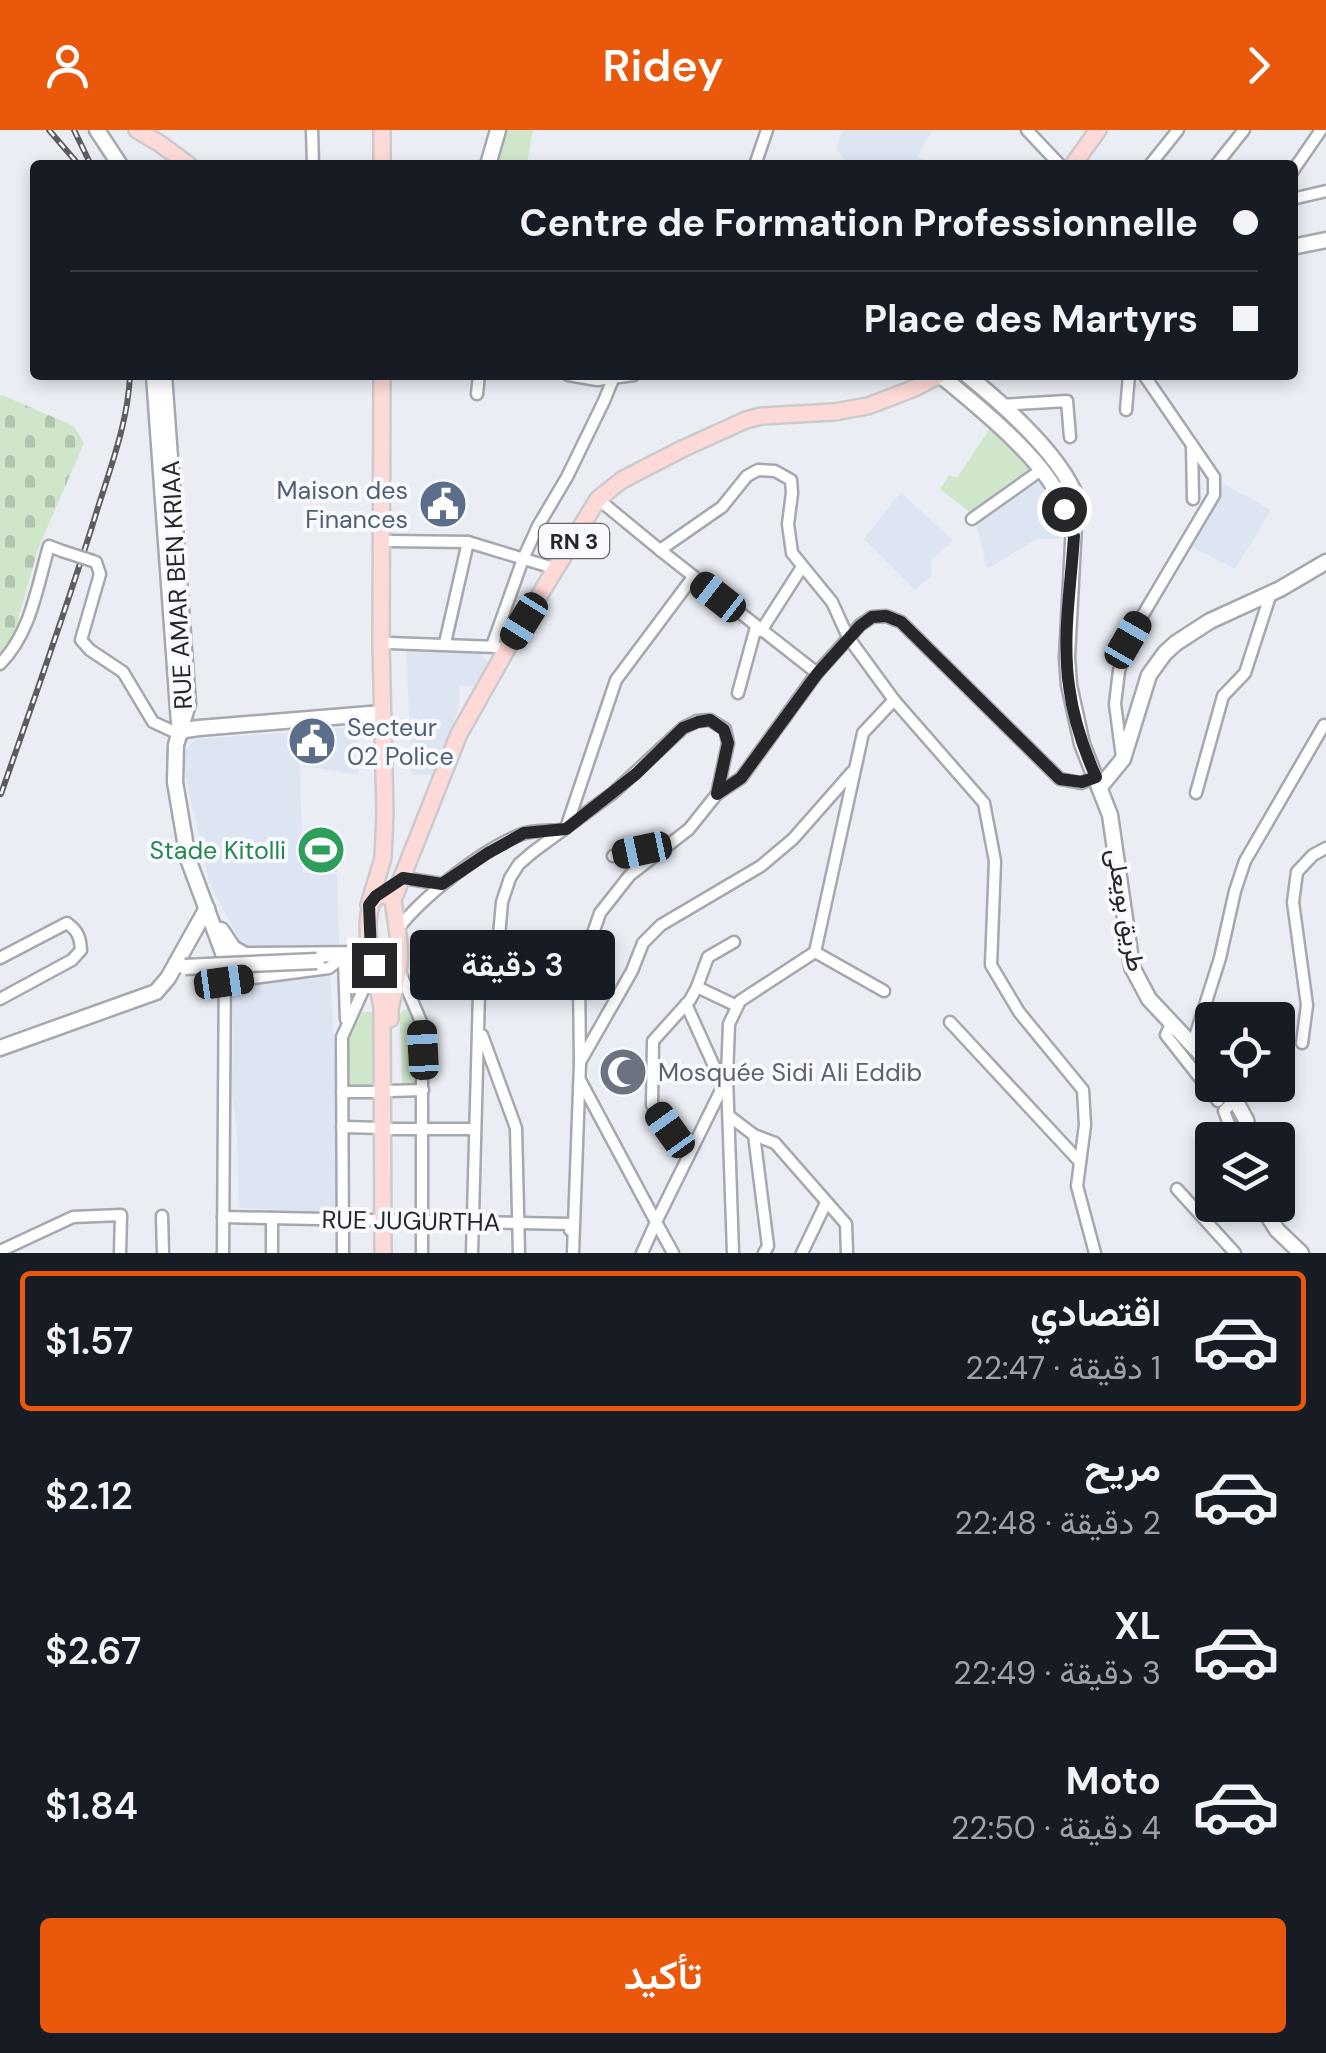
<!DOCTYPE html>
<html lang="ar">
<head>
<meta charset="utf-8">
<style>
	body { margin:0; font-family:"DM Sans",Vazirmatn,sans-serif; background:#20242c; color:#f1f3f6; direction:rtl; height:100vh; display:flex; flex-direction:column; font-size:38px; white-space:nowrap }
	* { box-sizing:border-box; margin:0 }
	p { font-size:32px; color:#9ea1a6 }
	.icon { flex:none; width:55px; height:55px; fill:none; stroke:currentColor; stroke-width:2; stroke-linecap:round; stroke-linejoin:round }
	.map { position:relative; height:1123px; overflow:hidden; direction:ltr }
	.side { display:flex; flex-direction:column; background:#171b24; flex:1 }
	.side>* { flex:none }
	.banner { position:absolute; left:30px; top:30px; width:1268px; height:220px; border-radius:10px; box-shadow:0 5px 15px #0003; direction:rtl; display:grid; align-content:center; height:220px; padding:0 40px; background:#171b24 }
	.buttons { position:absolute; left:1195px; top:872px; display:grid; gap:20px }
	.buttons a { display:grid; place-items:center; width:100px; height:100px; border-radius:10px; background:#171b24; box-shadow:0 5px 15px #0003; font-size:50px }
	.end { position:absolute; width:45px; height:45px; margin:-22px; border:12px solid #26272a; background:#fff; box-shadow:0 0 0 5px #fff }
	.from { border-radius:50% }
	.bubble { position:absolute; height:70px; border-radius:10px; background:#171b24; box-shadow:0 5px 15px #0003; font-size:32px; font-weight:600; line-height:70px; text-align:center; direction:rtl }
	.car { position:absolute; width:30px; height:60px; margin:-30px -15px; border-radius:12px; box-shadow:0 0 8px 2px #0007; background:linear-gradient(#222 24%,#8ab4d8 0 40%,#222 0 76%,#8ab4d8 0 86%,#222 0) }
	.banner b { display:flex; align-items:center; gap:35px; height:95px; font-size:38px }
	.banner b+b { border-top:2px solid #363941 }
	.banner i { width:25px; height:25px; background:#f1f3f6 }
	ul { padding:18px 0 0; list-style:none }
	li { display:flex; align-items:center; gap:30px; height:140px; margin:0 20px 15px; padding:0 20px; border:5px solid transparent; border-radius:10px }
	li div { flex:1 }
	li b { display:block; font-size:38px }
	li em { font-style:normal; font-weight:600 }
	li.on { border-color:#ea580c }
	li>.icon { width:90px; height:90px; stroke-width:1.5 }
	.action { display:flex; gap:20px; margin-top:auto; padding:20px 40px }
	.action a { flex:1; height:115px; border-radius:10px; background:#ea580c; color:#fff; font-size:40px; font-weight:600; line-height:115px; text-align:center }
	header { display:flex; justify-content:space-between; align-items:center; height:130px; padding:0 40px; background:#ea580c; color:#fff; font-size:45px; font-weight:600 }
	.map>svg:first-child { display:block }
	.built { fill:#dde4f2 }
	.cemetery { fill:url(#cemetery-stones) }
	.garden { fill:#cfe6ca }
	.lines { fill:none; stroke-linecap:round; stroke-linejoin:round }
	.secondary-tunnel { stroke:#c3c5cc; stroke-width:14; stroke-dasharray:14 7; stroke-linecap:butt }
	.street-casing { stroke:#a5a8af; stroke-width:15 }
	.secondary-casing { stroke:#a5a8af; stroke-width:19 }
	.primary-casing { stroke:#cbcbcc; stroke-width:20 }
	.street { stroke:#fff; stroke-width:10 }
	.secondary { stroke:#fff; stroke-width:14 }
	.primary { stroke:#fddad7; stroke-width:15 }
	.rail-casing { stroke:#5c5d61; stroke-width:6 }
	.rail { stroke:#f8faff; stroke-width:2.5; stroke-dasharray:8; stroke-linecap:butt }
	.street-bridge-casing { stroke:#a5a8af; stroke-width:15; stroke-linecap:butt }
	.secondary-bridge-casing { stroke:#a5a8af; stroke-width:19; stroke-linecap:butt }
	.street-bridge { stroke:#fff; stroke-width:10 }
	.secondary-bridge { stroke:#fff; stroke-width:14 }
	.route { stroke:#26272a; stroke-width:12 }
	.labels { text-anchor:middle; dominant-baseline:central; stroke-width:8; stroke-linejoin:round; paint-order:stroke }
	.shield { fill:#f8faff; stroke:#65666a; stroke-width:2.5 }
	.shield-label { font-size:22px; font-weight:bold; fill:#26272a }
	.service-label { font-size:25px; fill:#4e5e75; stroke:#f8faff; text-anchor:end }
	.street-label { font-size:25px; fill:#26272a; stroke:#f8faff }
	.leisure-label { font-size:25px; fill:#27864d; stroke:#f8faff; text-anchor:end }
	.worship-label { font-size:25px; fill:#5b616d; stroke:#f8faff; text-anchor:start }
</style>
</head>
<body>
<header><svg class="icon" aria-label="forward" viewBox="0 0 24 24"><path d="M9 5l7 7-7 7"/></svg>Ridey<svg class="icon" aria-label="person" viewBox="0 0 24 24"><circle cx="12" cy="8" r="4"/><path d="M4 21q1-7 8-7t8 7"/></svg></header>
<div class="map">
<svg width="1326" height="1123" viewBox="0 0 1326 1123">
	<defs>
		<pattern id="cemetery-stones" width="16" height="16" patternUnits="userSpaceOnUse" patternTransform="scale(2.5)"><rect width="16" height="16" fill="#cfe6ca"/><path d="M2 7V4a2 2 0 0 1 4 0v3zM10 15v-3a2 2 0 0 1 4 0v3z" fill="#b2c5ae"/></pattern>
	</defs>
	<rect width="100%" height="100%" fill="#eaedf4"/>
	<g class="built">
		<polygon points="843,0 932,0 917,27 931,32 930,35 848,35 836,18"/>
		<polygon points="1041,345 1059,377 1060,409 1036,409 987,439 976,391"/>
		<polygon points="1224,354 1271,380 1235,439 1190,416"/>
		<polygon points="901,362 953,411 930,431 932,445 915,460 864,409"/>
		<polygon points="406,519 481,523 488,532 476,556 459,556 459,577 434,645 412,644"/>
		<polygon points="357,597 359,645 303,636 303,624 320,624 321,599"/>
		<polygon points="299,602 303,743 337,744 339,817 243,817 209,752 181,624 196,609"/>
		<polygon points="330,844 334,908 338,919 340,1083 239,1078 237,1000 232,965 233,854"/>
	</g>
	<polygon class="cemetery" points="2,265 74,296 84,313 38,419 19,486 16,509 0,525 0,266"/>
	<g class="garden">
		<polygon points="503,0 533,0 527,35 493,35"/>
		<polygon points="993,294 1034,339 972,384 940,359 949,345 957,348"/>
		<polygon points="335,698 337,742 307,741 306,699"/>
		<polygon points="412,879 419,894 420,954 402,954 400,885 403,880"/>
		<polygon points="358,882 374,882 375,955 344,955 345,908"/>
	</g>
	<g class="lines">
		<path class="secondary-tunnel" d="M954 245C996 279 1042 317 1068 366"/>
		<g class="street-casing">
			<g id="street">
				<polyline points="312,0 313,35"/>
				<polyline points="1027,0 1060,35"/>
				<polyline points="755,35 767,0"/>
				<polyline points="1150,35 1178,0"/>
				<polyline points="1216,35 1244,0"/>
				<polyline points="1292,42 1321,0"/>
				<polyline points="1292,69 1326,61"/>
				<polyline points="568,245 597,250 634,245"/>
				<polyline points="477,264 479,245"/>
				<polyline points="1001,275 1067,271 1070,307"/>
				<polyline points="1126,280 1129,245"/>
				<polyline points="1192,315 1193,369"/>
				<polyline points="598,369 660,420 817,543"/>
				<polyline points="972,389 1041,340"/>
				<polyline points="389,411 468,412 557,439"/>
				<polyline points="660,420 722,377 747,346 758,340 775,341 791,350 792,363 788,394 792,423 832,472 848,507 894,570 984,673 995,731 991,835 1019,882 1083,960 1085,995 1077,1056 1095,1123"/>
				<polyline points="93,431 96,432 100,444 81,510 90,520 123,542 153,592 179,604"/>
				<polyline points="761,501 802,437"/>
				<polyline points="389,513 497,517"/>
				<polyline points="445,513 468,412"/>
				<polyline points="492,516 523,429 538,396 567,347 604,271 613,249"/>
				<path d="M0 534C31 503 37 457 49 416L62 421"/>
				<polyline points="738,563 756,497"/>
				<polyline points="1122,627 1115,574 1119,541 1128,510 1214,365 1214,347 1144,245"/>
				<polyline points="1196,663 1223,566 1245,543 1271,463"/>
				<polyline points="566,698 616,550 693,447"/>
				<polyline points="613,726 666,715"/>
				<polyline points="403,748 442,754"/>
				<path d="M397 800C423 766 483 719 522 704 533 700 549 701 561 700"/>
				<polyline points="815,822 884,861"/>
				<path d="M0 828 67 793C78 801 80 807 81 820L72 830 0 869"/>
				<polyline points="344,830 346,889"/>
				<polyline points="399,840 422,894 422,1123"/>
				<polyline points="224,852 329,838 339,830"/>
				<polyline points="697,857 737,876"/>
				<polyline points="686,874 723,956"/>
				<polyline points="950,892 1080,1032"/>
				<polyline points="1172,892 1166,905 1218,971"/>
				<polyline points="482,905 516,998 519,1123"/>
				<polyline points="1193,913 1220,828 1235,761 1245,731 1324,595"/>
				<polyline points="1302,913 1307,875 1293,772 1297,742 1313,725 1326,718"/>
				<polyline points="580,932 632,841 643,813 661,795 761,736 793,709 852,642"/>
				<polyline points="580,950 656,1092 642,1123"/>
				<polyline points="390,961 423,960"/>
				<polyline points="342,962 382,962"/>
				<polyline points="729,986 754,1005 775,1013 846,1094 847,1123"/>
				<polyline points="342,997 383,998"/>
				<polyline points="390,999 475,999"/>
				<polyline points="754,1005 768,1116 764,1123"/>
				<polyline points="1234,1007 1224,981 1235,969"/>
				<polyline points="689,1025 652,975 653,911 690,870 697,857 708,827 734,812"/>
				<polyline points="1177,1059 1235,1123"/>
				<polyline points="162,1086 163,1123"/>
				<polyline points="223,1087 570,1094 570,1100"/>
				<polyline points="0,1121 73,1087 121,1085 120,1123"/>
				<polyline points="223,1123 225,829"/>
				<polyline points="272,1123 272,1088"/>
				<polyline points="343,1123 342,907 374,836"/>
				<polyline points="472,1123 479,863 498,817 502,772 510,748 519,734 533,722 613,663 683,598 697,591 710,590 725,599 728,613 717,664"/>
				<polyline points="573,1123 580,933 579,844 600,783 630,745 689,699 717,664 741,648 817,543 860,495 872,487 886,486 901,492 1060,649 1081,653 1096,647"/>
				<polyline points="673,1123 656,1092 725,952"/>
				<polyline points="733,1123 727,947 729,894 740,871 815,822 863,603 894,570"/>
				<polyline points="802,1123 826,1073"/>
			</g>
		</g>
		<g class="secondary-casing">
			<g id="secondary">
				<polyline points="97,0 120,35"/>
				<polyline points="488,35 498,0"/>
				<polyline points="1292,117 1326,110"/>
				<polyline points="154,245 179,593"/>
				<polyline points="164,245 188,574 176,615 175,652 188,729 225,828"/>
				<path d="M940 245C975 274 1051 334 1063 377"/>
				<path d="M967 245C1003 274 1068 331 1079 376"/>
				<polyline points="1068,366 1073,382 1074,395 1067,527 1069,555 1082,614 1110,685 1132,837 1149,869 1212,936"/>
				<polyline points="179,604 185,600 199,598 382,583"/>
				<polyline points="1100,657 1123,629 1149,545 1165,523 1176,513 1210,491 1280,459 1326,432"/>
				<polyline points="221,800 233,818 245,825 371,824"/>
				<polyline points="0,918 156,862 168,848 207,778"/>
				<polyline points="1227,955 1246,990 1251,1010"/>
				<polyline points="1261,1075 1277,1100 1301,1123"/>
			</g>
		</g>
		<g class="primary-casing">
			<g id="primary">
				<polyline points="137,0 159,13 189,35"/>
				<polyline points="382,35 382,0"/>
				<polyline points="1073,35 1098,0"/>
				<path d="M386 765 393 770C396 794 404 826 396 849L388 851C367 839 362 783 376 766Z"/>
				<polyline points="393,770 459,604 508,517 598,369 622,350 682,319 746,290 761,286 834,282 868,276 915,258 939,245"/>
				<polyline points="369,775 383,728 385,683 381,513 382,245"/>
				<polyline points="375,838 382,878 383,1123"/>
				<polyline points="390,889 390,879 398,843"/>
			</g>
		</g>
		<use href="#street" class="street"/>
		<use href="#secondary" class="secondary"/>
		<use href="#primary" class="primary"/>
		<g class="rail-casing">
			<g id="rail">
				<polyline points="49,0 79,35"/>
				<polyline points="74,0 91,35"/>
				<path d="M1 664C33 572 66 480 95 387 109 341 128 294 130 245"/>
			</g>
		</g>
		<use href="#rail" class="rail"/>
		<g class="street-bridge-casing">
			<polyline id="street-bridge" points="62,421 93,431"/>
		</g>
		<g class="secondary-bridge-casing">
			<polyline id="secondary-bridge" points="185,837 317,831"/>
		</g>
		<use href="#street-bridge" class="street-bridge"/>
		<use href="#secondary-bridge" class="secondary-bridge"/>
	</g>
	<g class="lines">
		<path class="route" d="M374 835 371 824 369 775 376 766 403 748 442 754 488 723 524 703 566 699 636 644 683 598 698 592 710 590 724 600 728 613 717 664 741 648 817 544 860 496 872 487 886 486 901 492 1060 649 1082 652 1096 647C1083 618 1073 588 1069 556 1062 507 1071 455 1074 406L1068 397 1064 379"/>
	</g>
	<defs>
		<g id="civic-disc" transform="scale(2.5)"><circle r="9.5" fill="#5c6f8a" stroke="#f8faff"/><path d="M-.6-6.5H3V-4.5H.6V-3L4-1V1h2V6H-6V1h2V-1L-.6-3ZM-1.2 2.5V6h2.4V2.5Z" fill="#fff"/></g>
		<g id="stadium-disc" transform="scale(2.5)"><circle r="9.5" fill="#2e9e5b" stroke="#f8faff"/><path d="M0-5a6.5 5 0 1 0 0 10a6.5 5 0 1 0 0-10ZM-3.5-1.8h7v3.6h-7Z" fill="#fff"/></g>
		<g id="mosque-disc" transform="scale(2.5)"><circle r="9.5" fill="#6b7280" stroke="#f8faff"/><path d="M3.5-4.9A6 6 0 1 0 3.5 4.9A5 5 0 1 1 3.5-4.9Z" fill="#fff"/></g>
	</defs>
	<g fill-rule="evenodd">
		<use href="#civic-disc" x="443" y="374"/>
		<use href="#civic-disc" x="312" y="611"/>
		<use href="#stadium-disc" x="321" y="720"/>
		<use href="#mosque-disc" x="623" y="942"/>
	</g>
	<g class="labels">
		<rect class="shield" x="539" y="394" width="70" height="34" rx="8"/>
		<g class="shield-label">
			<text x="574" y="411">RN 3</text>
		</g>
		<g class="service-label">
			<text x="408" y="360">Maison des<tspan x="408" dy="29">Finances</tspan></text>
			<text x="347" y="597" text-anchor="start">Secteur<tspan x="347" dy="29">02 Police</tspan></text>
		</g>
		<g class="street-label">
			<text transform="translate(177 455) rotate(-93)">RUE AMAR BEN KRIAA</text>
			<text transform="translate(1126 780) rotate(80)">طريق بويعلى</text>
			<text transform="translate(411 1091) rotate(1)">RUE JUGURTHA</text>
		</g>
		<g class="leisure-label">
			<text x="286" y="720">Stade Kitolli</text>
		</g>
		<g class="worship-label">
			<text x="658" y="942">Mosquée Sidi Ali Eddib</text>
		</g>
	</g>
</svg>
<div class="buttons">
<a><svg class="icon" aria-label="locate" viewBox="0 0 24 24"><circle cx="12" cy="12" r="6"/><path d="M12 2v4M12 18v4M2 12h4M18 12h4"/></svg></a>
<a><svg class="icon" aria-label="layers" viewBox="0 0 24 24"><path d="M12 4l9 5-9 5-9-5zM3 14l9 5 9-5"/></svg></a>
</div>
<i class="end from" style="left:1064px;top:379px"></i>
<i class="end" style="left:374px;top:835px"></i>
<div class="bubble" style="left:410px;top:800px;width:205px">3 دقيقة</div>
<i class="car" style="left:718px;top:467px;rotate:308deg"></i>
<i class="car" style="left:524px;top:491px;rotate:212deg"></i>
<i class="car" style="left:1128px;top:510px;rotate:30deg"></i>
<i class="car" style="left:642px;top:720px;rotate:258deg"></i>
<i class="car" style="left:224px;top:852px;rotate:82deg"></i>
<i class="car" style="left:423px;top:920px;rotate:357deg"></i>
<i class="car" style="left:670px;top:1000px;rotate:324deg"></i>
<div class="banner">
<b><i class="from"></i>Centre de Formation Professionnelle</b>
<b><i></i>Place des Martyrs</b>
</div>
</div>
<section class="side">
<ul>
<li class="on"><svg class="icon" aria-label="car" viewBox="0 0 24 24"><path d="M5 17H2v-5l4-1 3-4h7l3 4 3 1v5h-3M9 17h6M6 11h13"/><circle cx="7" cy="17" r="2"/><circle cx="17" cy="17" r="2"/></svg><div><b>اقتصادي</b><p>1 دقيقة · 22:47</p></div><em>$1.57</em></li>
<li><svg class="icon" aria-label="car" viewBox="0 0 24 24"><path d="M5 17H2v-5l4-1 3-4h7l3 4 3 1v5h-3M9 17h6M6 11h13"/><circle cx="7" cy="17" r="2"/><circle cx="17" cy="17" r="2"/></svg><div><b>مريح</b><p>2 دقيقة · 22:48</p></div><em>$2.12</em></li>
<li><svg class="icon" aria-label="car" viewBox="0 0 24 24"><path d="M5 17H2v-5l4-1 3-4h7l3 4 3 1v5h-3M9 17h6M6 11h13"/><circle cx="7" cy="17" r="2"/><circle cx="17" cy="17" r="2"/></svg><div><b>XL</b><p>3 دقيقة · 22:49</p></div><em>$2.67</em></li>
<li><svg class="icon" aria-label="car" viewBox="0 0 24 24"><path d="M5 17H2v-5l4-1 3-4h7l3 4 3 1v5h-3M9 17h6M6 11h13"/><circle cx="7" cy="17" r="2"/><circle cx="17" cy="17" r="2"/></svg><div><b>Moto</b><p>4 دقيقة · 22:50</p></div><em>$1.84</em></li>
</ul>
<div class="action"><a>تأكيد</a></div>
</section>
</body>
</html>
